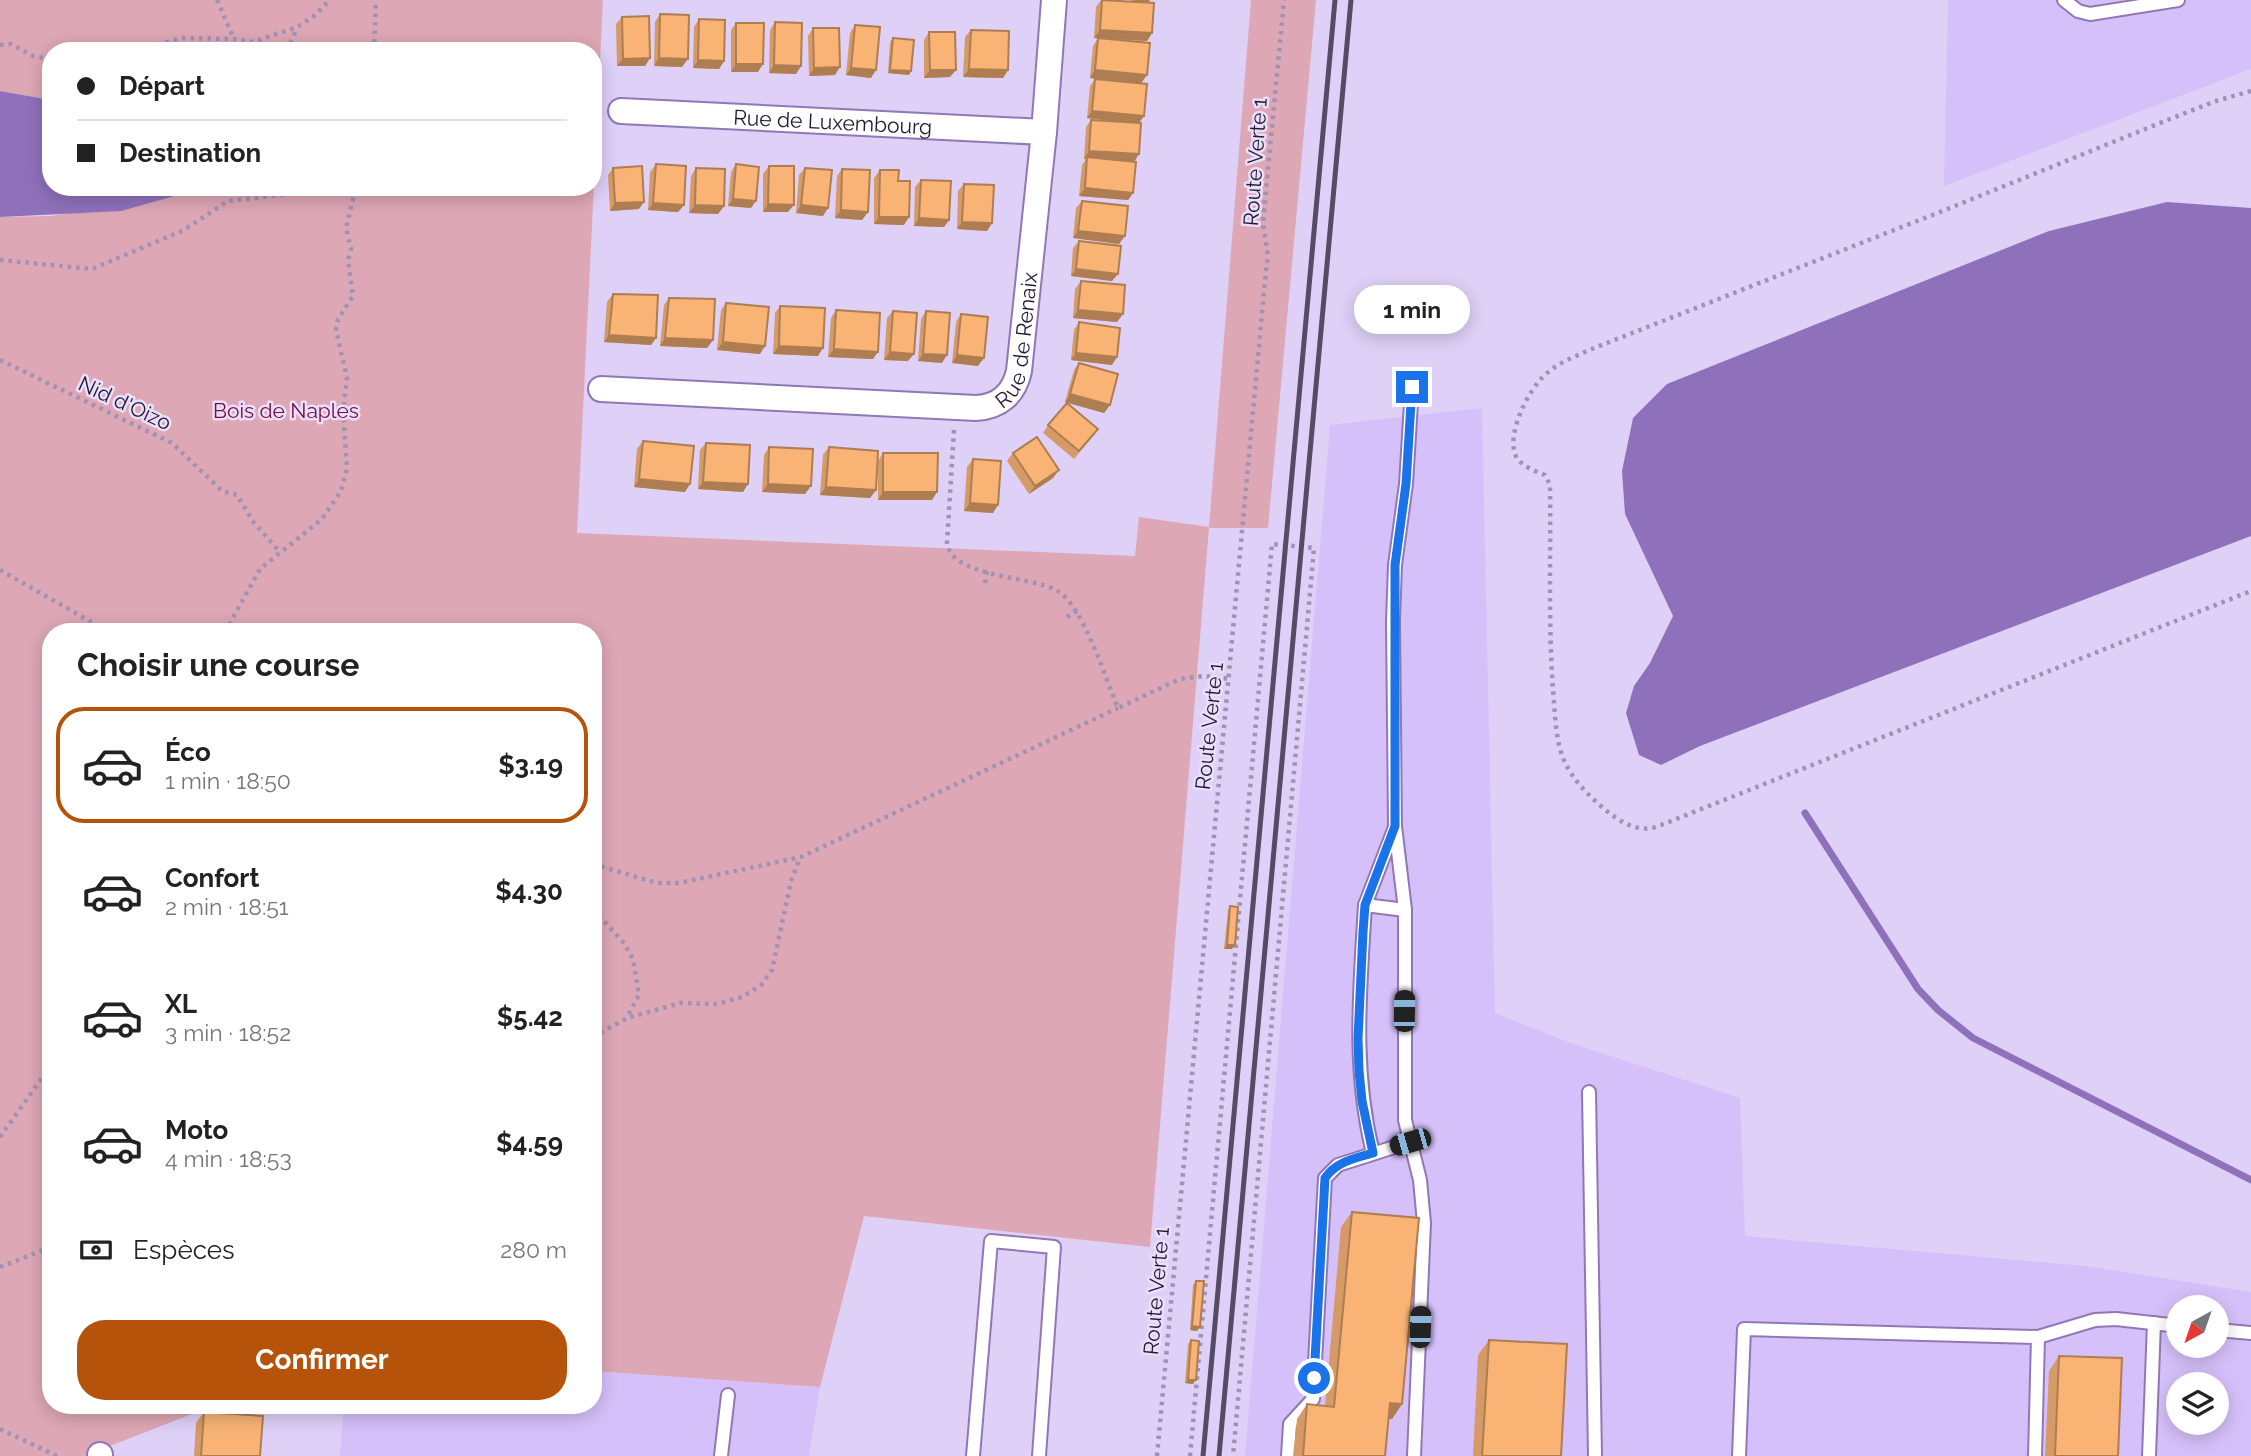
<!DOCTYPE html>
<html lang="fr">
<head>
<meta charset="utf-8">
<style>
	body { margin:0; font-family:Raleway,sans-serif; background:#f6f6f6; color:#222; height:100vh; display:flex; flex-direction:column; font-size:26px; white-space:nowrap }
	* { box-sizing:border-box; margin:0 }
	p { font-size:23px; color:#767676 }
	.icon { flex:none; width:38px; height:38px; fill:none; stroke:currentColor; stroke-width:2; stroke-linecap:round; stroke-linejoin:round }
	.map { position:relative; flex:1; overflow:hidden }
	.drawer { position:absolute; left:42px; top:623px; width:560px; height:791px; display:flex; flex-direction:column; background:#fff; border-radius:28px; box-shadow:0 4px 18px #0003 }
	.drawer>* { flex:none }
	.banner { position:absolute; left:42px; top:42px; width:560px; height:154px; border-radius:28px; box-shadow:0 4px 18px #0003; display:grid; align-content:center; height:154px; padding:0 35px; background:#fff }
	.needle { width:46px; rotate:220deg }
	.tools { position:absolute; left:2166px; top:1295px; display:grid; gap:14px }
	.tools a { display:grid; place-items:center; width:63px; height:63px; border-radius:50%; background:#fff; box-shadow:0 4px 18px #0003; font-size:35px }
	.end { position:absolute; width:32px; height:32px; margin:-16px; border:9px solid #1a73e8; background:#fff; box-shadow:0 0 0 4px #fff }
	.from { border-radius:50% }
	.bubble { position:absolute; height:49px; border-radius:24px; background:#fff; box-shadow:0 4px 18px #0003; font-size:23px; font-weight:700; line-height:49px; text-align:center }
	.car { position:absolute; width:21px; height:42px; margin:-21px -10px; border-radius:9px; box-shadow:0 0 5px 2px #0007; background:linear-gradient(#222 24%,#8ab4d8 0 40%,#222 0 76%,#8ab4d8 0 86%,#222 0) }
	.banner b { display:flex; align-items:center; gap:24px; height:66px; font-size:26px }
	.banner b+b { border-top:2px solid #e0e0e0 }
	.banner i { width:18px; height:18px; background:#222 }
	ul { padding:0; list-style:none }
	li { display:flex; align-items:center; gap:21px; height:116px; margin:0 14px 10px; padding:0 21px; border:4px solid transparent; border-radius:28px }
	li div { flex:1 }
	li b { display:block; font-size:26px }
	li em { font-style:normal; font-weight:700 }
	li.selected { border-color:#b45309 }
	li>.icon { width:63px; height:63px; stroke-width:1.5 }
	h2 { padding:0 35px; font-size:32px; line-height:84px }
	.pay { display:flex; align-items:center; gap:18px; height:77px; padding:0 35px; font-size:26px }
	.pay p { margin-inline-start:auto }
	.primary-button { display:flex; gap:14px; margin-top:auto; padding:14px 35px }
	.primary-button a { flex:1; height:80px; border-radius:28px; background:#b45309; color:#fff; font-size:28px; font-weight:700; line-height:80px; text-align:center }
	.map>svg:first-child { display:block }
	.built { fill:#d6c0fa; fill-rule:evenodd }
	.green { fill:#dea7b5 }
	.water { fill:#8f71bb }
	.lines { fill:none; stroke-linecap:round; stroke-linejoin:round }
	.stream { stroke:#8f71bb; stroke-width:7 }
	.service-casing { stroke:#9078b5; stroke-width:16 }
	.minor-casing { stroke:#9078b5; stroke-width:28 }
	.path { stroke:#9f92b4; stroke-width:4.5; stroke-dasharray:3.5 5; stroke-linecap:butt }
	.service { stroke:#fff; stroke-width:12 }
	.minor { stroke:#fff; stroke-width:24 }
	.rail { stroke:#554b67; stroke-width:5 }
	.wall { fill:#d59a65 }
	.shaded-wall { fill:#ae7d52 }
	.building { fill:#f8b375; stroke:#ae7d52; stroke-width:2 }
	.route { stroke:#1a73e8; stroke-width:9 }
	.labels { text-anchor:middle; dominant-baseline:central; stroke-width:5; stroke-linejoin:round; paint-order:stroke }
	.street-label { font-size:21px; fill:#221931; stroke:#e9dffa }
	.park-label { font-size:21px; fill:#780c3c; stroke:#e9dffa }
</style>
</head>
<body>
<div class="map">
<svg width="2251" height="1456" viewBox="0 0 2251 1456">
	<rect width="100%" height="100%" fill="#ded0f7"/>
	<g class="built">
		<polygon points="1948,0 2251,0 2251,69 1944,186"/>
		<path d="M1482 408 1495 1013 1571 1043 1740 1098 1745 1236 2086 1266 2251 1292V1456H1245L1330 425ZM2179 1307H2217V1346H2179ZM2179 1384H2217V1423H2179Z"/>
		<polygon points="593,1371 820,1387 809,1456 340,1456 344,1405 593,1405"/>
	</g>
	<polygon class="green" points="0,0 603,0 577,533 1135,556 1139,517 1209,527 1251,0 1316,0 1268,528 1209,528 1150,1247 864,1216 820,1387 593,1371 593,632 51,632 51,1405 215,1405 84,1456 0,1456 0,217 51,216 192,191 195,187 593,187 593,51 51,51 51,100 0,91"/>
	<g class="water">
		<polygon points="0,91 51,100 51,187 195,187 192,191 121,211 0,217"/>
		<polygon points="2167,202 2251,208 2251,536 1700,746 1661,765 1639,755 1626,713 1634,686 1650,663 1673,616 1625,514 1622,471 1633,418 1667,384 2049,231"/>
	</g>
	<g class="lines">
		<polyline class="stream" points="1805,813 1918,989 1938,1010 1973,1038 2251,1180"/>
		<g class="service-casing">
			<g id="service">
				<polyline points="2064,0 2078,11 2090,14 2178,0"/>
				<polyline points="1365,905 1395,827"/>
				<polyline points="1405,910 1395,826 1393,621 1395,565 1406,484 1412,387"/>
				<polyline points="1589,1092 1595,1456"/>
				<path d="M1373 1153C1352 1068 1360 991 1365 905L1405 910V1120L1420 1180 1424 1223 1414 1456"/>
				<polyline points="2217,1330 2251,1333"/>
				<polyline points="2038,1337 2095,1320 2116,1319 2179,1326"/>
				<polyline points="721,1456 728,1395"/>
				<polyline points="973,1456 991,1241 1054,1247 1039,1456"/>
				<polyline points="1288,1456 1290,1424 1313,1399 1325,1178 1338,1165 1410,1142"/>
				<polyline points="1739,1456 1744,1329 2038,1337 2035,1456"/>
				<polyline points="2149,1456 2154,1323"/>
			</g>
		</g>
		<g class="minor-casing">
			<g id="minor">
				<path id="s1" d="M621 111 1044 132"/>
				<path id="s2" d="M601 389 976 408C999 407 1014 394 1019 371L1044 132 1054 0"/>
				<polyline points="100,1455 100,1456"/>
			</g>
		</g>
		<g class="path">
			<polyline points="217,0 234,39"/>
			<polyline points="0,45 11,44 33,56 51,59"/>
			<polyline points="108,51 123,45 150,47 181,38 234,39 253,42 297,27 314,16 330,0"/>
			<polyline points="287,51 297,28"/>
			<polyline points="374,51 376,0"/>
			<path d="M2251 91 2216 101 2175 117 1935 214 1589 350C1574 357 1558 363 1546 374 1529 388 1504 437 1517 458 1523 467 1535 471 1545 475L1550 485C1551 553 1548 622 1553 689 1555 712 1555 737 1563 758 1572 780 1590 797 1608 812 1622 823 1638 832 1656 827L2251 591"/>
			<polyline points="0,260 92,269 184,230 228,201 324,190 356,189"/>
			<polyline points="0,360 172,443 222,491 237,495 254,523 280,552"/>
			<path d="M954 430 947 543C951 577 1030 576 1056 590 1083 604 1105 678 1118 708L1180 679 1204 676 1230 679"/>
			<polyline points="0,570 109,632"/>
			<polyline points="985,583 987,571"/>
			<polyline points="1067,617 1077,611"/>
			<polyline points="225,632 260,569 322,519 341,491 347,468 343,412 347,378 336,330 338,319 353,296 348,260 351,249 346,228 356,187"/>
			<polyline points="593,864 657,883 679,883 801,857 1118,708"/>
			<polyline points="593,909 624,943 633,959 639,995 627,1017"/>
			<polyline points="593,1037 627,1018 681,1003 717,1004 742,997 761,985 772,970 791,881 800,858"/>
			<polyline points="0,1137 51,1065"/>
			<polyline points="0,1267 51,1247"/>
			<polyline points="0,1429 57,1456"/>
			<polyline points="1157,1456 1266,270 1268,256 1263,223 1284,0"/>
			<polyline points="1190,1456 1272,544 1314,548 1233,1456"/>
		</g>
		<use href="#service" class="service"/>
		<use href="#minor" class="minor"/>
		<g class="rail">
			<polyline points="1203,1456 1335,0"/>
			<polyline points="1219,1456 1351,0"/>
		</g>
	</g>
	<g class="wall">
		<polygon points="1101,0 1145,2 1129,0 1150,0 1148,2 1152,33 1147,41 1094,38 1096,7"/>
		<polygon points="660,14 682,67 654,66 655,22"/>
		<polygon points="622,17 650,58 645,66 617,66 616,24"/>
		<polygon points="699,19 724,61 719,69 693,68 694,27"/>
		<polygon points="775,22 796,74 769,73 770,30"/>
		<polygon points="736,23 758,72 731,72 731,30"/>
		<polygon points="855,25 871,78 846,75 850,33"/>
		<polygon points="813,28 835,75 809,76 808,36"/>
		<polygon points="971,30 1008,70 1003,78 963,77 965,37"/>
		<polygon points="929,32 950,77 924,78 924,40"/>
		<polygon points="893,38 911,71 909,75 888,73 890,42"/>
		<polygon points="1098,38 1147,75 1141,83 1096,79 1144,116 1139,123 1139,154 1134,162 1133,193 1128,200 1079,196 1082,165 1086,159 1084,159 1086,127 1091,120 1113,121 1087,118 1090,86 1095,79 1090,78 1093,46"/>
		<polygon points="656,164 684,205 678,212 648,210 650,172"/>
		<polygon points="736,164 751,208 728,206 731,172"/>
		<polygon points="769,166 788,212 763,212 763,174"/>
		<polygon points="613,168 639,209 610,211 608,175"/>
		<polygon points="696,168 724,206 718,214 689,213 691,176"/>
		<polygon points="805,168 823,216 796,213 799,175"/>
		<polygon points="842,169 868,212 862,220 835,218 837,176"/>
		<polygon points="880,170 898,181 904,225 874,224 874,178"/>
		<polygon points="921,180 949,220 944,227 914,226 915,187"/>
		<polygon points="964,184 992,223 987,231 957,229 958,191"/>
		<polygon points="1082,201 1119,244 1073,238 1076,208"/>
		<polygon points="1079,241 1112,281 1071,276 1073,248"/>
		<polygon points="1081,281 1123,314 1117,322 1073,318 1075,289"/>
		<polygon points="613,294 656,338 651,345 604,342 607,302"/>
		<polygon points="669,298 713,340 707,348 660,346 664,305"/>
		<polygon points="726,303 760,354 717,350 721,310"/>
		<polygon points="780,306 818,356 773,354 775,313"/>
		<polygon points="836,310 873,359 828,357 831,318"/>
		<polygon points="893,311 908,361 884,360 887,318"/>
		<polygon points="926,311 942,363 918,361 921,319"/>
		<polygon points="961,314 978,366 952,363 956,322"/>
		<polygon points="1079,322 1112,365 1071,360 1074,330"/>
		<polygon points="1079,363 1110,405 1104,413 1065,402 1074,370"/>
		<polygon points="1048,425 1098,429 1074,459 1043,433"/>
		<polygon points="643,441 685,492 634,487 637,449"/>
		<polygon points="706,443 743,492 698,489 700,450"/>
		<polygon points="769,447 805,494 762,492 764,455"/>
		<polygon points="829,447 876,490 870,498 820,495 823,455"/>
		<polygon points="883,453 932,500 878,500 878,461"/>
		<polygon points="1013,453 1053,478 1029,494 1007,461"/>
		<polygon points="973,459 993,513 964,511 967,467"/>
		<polygon points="1230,906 1232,949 1224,949 1228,910"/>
		<polygon points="1352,1212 1402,1404 1392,1419 1389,1419 1385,1456 1293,1456 1297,1419 1307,1404 1325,1406 1341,1227"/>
		<polygon points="1196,1281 1197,1331 1190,1330 1193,1285"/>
		<polygon points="1191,1340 1193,1384 1185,1383 1188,1344"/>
		<polygon points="1489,1340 1561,1456 1473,1456 1478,1355"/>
		<polygon points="2059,1356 2118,1456 2045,1456 2049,1371"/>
		<polygon points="204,1412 260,1456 194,1456 196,1423"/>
	</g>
	<g class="shaded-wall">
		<polygon points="1129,0 1150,0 1148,3"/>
		<polygon points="1100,30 1152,33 1147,41 1094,38"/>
		<polygon points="650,58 645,66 617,66 623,59"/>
		<polygon points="659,58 688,59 682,67 654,66"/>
		<polygon points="698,60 724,61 719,69 693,68"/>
		<polygon points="736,64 763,64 758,72 731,72"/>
		<polygon points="774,65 801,66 796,74 769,73"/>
		<polygon points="840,67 835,75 809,76 814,68"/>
		<polygon points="851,68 876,70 871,78 846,75"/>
		<polygon points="969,69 1008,70 1003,78 963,77"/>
		<polygon points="890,70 911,71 909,75 888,73"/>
		<polygon points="930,70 956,70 950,77 924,78"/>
		<polygon points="1095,70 1147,75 1141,83 1090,78"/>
		<polygon points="1092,111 1144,116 1138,124 1087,118"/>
		<polygon points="1089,151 1139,154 1134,162 1084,159"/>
		<polygon points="1085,188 1133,193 1128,200 1079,196"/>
		<polygon points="733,199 756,201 751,208 728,206"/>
		<polygon points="644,202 639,209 610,211 615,203"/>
		<polygon points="653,203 684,205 678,212 648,210"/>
		<polygon points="768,204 794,205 788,212 763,212"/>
		<polygon points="695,205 724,206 718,214 689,213"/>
		<polygon points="801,205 828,208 823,216 796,213"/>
		<polygon points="841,210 868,212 862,220 835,218"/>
		<polygon points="879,217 909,217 904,225 874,224"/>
		<polygon points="919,218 949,220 944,227 914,226"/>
		<polygon points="962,222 992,223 987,231 957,229"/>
		<polygon points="1078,231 1125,236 1119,244 1073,238"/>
		<polygon points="1076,269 1118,274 1112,281 1071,276"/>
		<polygon points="1078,310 1123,314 1117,322 1073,318"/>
		<polygon points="609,335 656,338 651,345 604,342"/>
		<polygon points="665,338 713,340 707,348 660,346"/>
		<polygon points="723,342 765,346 760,354 717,350"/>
		<polygon points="779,346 823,348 818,356 773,354"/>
		<polygon points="834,349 878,352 873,359 828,357"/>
		<polygon points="890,352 914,354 908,361 884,360"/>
		<polygon points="1076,353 1117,357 1112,365 1071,360"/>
		<polygon points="923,354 947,355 942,363 918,361"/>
		<polygon points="957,355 984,358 978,366 952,363"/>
		<polygon points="1070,394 1110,405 1104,413 1065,402"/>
		<polygon points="1059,470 1053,478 1029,494 1035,486"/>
		<polygon points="639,479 690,484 685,492 634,487"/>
		<polygon points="703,482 748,484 743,492 698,489"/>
		<polygon points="768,484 811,486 805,494 762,492"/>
		<polygon points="826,487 876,490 870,498 820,495"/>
		<polygon points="883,492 937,492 932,500 878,500"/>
		<polygon points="970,503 998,505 993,513 964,511"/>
		<polygon points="1227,945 1235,945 1232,949 1224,949"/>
		<polygon points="1192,1326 1200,1327 1197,1331 1190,1330"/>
		<polygon points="1188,1380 1196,1380 1193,1384 1185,1383"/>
		<polygon points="1390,1403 1402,1404 1392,1419 1380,1418"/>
	</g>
	<g class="building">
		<polygon points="1102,0 1154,3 1152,33 1100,30"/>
		<polygon points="660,14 689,15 688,59 659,58"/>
		<polygon points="649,16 650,58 623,59 622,17"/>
		<polygon points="699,19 725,20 724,61 698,60"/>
		<polygon points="775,22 802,23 801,66 774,65"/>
		<polygon points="736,23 764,23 763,64 736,64"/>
		<polygon points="855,25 880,27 876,70 851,68"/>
		<polygon points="813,28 839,28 840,67 814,68"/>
		<polygon points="971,30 1009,31 1008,70 969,69"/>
		<polygon points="929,32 955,32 956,70 930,70"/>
		<polygon points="893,38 914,40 911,71 890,70"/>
		<polygon points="1098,38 1150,43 1147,75 1095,70"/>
		<polygon points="1095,79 1147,84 1144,116 1092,111"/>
		<polygon points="1091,120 1141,123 1139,154 1089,151"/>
		<polygon points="1087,157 1136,162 1133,193 1085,188"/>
		<polygon points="656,164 686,166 684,205 653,203"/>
		<polygon points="736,164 759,167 756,201 733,199"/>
		<polygon points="642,166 644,202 615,203 613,168"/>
		<polygon points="769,166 794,166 794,205 768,204"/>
		<polygon points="696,168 725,169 724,206 695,205"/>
		<polygon points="805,168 832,170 828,208 801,205"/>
		<polygon points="842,169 870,170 868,212 841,210"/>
		<polygon points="880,170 899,170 898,181 910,181 909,217 879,217"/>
		<polygon points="921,180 951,181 949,220 919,218"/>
		<polygon points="964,184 994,185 992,223 962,222"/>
		<polygon points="1082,201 1128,206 1125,236 1078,231"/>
		<polygon points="1079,241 1121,246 1118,274 1076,269"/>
		<polygon points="1081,281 1125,285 1123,314 1078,310"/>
		<polygon points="613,294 658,295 656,338 609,335"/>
		<polygon points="669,298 715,299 713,340 665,338"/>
		<polygon points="726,303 769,307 765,346 723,342"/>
		<polygon points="780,306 825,308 823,348 779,346"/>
		<polygon points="836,310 880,313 878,352 834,349"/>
		<polygon points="893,311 917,313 914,354 890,352"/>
		<polygon points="926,311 950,313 947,355 923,354"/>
		<polygon points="961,314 988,317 984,358 957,355"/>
		<polygon points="1079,322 1120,328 1117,357 1076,353"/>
		<polygon points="1079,363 1118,374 1110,405 1070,394"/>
		<polygon points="1067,403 1098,429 1079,451 1048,425"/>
		<polygon points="1037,437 1059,470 1035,486 1013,453"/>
		<polygon points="643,441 694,446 690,484 639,479"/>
		<polygon points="706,443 750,445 748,484 703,482"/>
		<polygon points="769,447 813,449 811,486 768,484"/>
		<polygon points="829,447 878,451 876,490 826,487"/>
		<polygon points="883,453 938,453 937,492 883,492"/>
		<polygon points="973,459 1001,461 998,505 970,503"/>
		<polygon points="1230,906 1238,907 1235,945 1227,945"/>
		<polygon points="1352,1212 1419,1218 1402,1404 1390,1403 1385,1456 1303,1456 1307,1404 1334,1407"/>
		<polygon points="1196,1281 1204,1281 1200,1327 1192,1326"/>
		<polygon points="1191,1340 1199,1341 1196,1380 1188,1380"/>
		<polygon points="1489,1340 1567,1344 1561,1456 1482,1456"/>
		<polygon points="2059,1356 2122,1358 2118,1456 2055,1456"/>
		<polygon points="204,1412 263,1416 260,1456 201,1456"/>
	</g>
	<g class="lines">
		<path class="route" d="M1314 1378 1325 1178C1336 1162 1355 1158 1373 1153L1362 1101 1359 1071 1358 1039 1363 932 1365 905 1395 826V565L1406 484 1412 387"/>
	</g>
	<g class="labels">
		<g class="street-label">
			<text stroke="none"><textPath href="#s1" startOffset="212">Rue de Luxembourg</textPath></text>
			<text transform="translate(1255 162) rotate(-86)">Route Verte 1</text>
			<text stroke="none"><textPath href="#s2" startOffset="467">Rue de Renaix</textPath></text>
			<text transform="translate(125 403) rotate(25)">Nid d'Oizo</text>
			<text transform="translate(1209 726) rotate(-84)">Route Verte 1</text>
			<text transform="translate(1156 1291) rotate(-85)">Route Verte 1</text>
		</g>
		<g class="park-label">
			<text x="286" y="410">Bois de Naples</text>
		</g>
	</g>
</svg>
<div class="tools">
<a><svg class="needle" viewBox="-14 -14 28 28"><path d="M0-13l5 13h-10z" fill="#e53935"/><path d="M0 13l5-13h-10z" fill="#767676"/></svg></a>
<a><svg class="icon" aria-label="layers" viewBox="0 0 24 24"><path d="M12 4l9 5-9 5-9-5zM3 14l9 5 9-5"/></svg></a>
</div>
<i class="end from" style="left:1314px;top:1378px"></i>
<i class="end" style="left:1412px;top:387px"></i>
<div class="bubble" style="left:1354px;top:285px;width:116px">1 min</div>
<i class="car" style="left:1404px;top:1011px;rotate:1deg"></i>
<i class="car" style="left:1410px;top:1142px;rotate:254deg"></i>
<i class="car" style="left:1420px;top:1327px;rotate:2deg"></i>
<div class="banner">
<b><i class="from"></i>Départ</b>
<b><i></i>Destination</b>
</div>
<section class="drawer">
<h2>Choisir une course</h2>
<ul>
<li class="selected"><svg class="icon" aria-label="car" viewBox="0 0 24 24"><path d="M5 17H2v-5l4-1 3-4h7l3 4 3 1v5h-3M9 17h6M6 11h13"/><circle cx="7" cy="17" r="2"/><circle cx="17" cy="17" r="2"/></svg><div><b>Éco</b><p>1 min · 18:50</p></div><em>$3.19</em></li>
<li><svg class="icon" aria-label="car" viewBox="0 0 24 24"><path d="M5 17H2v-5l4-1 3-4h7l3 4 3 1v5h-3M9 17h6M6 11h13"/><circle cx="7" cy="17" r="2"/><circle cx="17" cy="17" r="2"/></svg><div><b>Confort</b><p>2 min · 18:51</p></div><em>$4.30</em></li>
<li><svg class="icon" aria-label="car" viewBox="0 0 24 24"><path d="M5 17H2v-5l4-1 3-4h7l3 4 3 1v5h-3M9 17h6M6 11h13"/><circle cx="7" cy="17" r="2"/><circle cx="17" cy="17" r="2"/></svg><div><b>XL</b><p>3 min · 18:52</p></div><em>$5.42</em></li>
<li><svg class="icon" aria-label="car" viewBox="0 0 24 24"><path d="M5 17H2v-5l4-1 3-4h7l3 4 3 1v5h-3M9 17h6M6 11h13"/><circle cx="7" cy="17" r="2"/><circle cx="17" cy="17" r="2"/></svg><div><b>Moto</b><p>4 min · 18:53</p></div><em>$4.59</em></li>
</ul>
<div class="pay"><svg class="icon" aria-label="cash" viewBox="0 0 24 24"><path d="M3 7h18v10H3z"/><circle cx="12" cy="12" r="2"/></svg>Espèces<p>280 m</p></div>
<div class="primary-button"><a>Confirmer</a></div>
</section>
</div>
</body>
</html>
